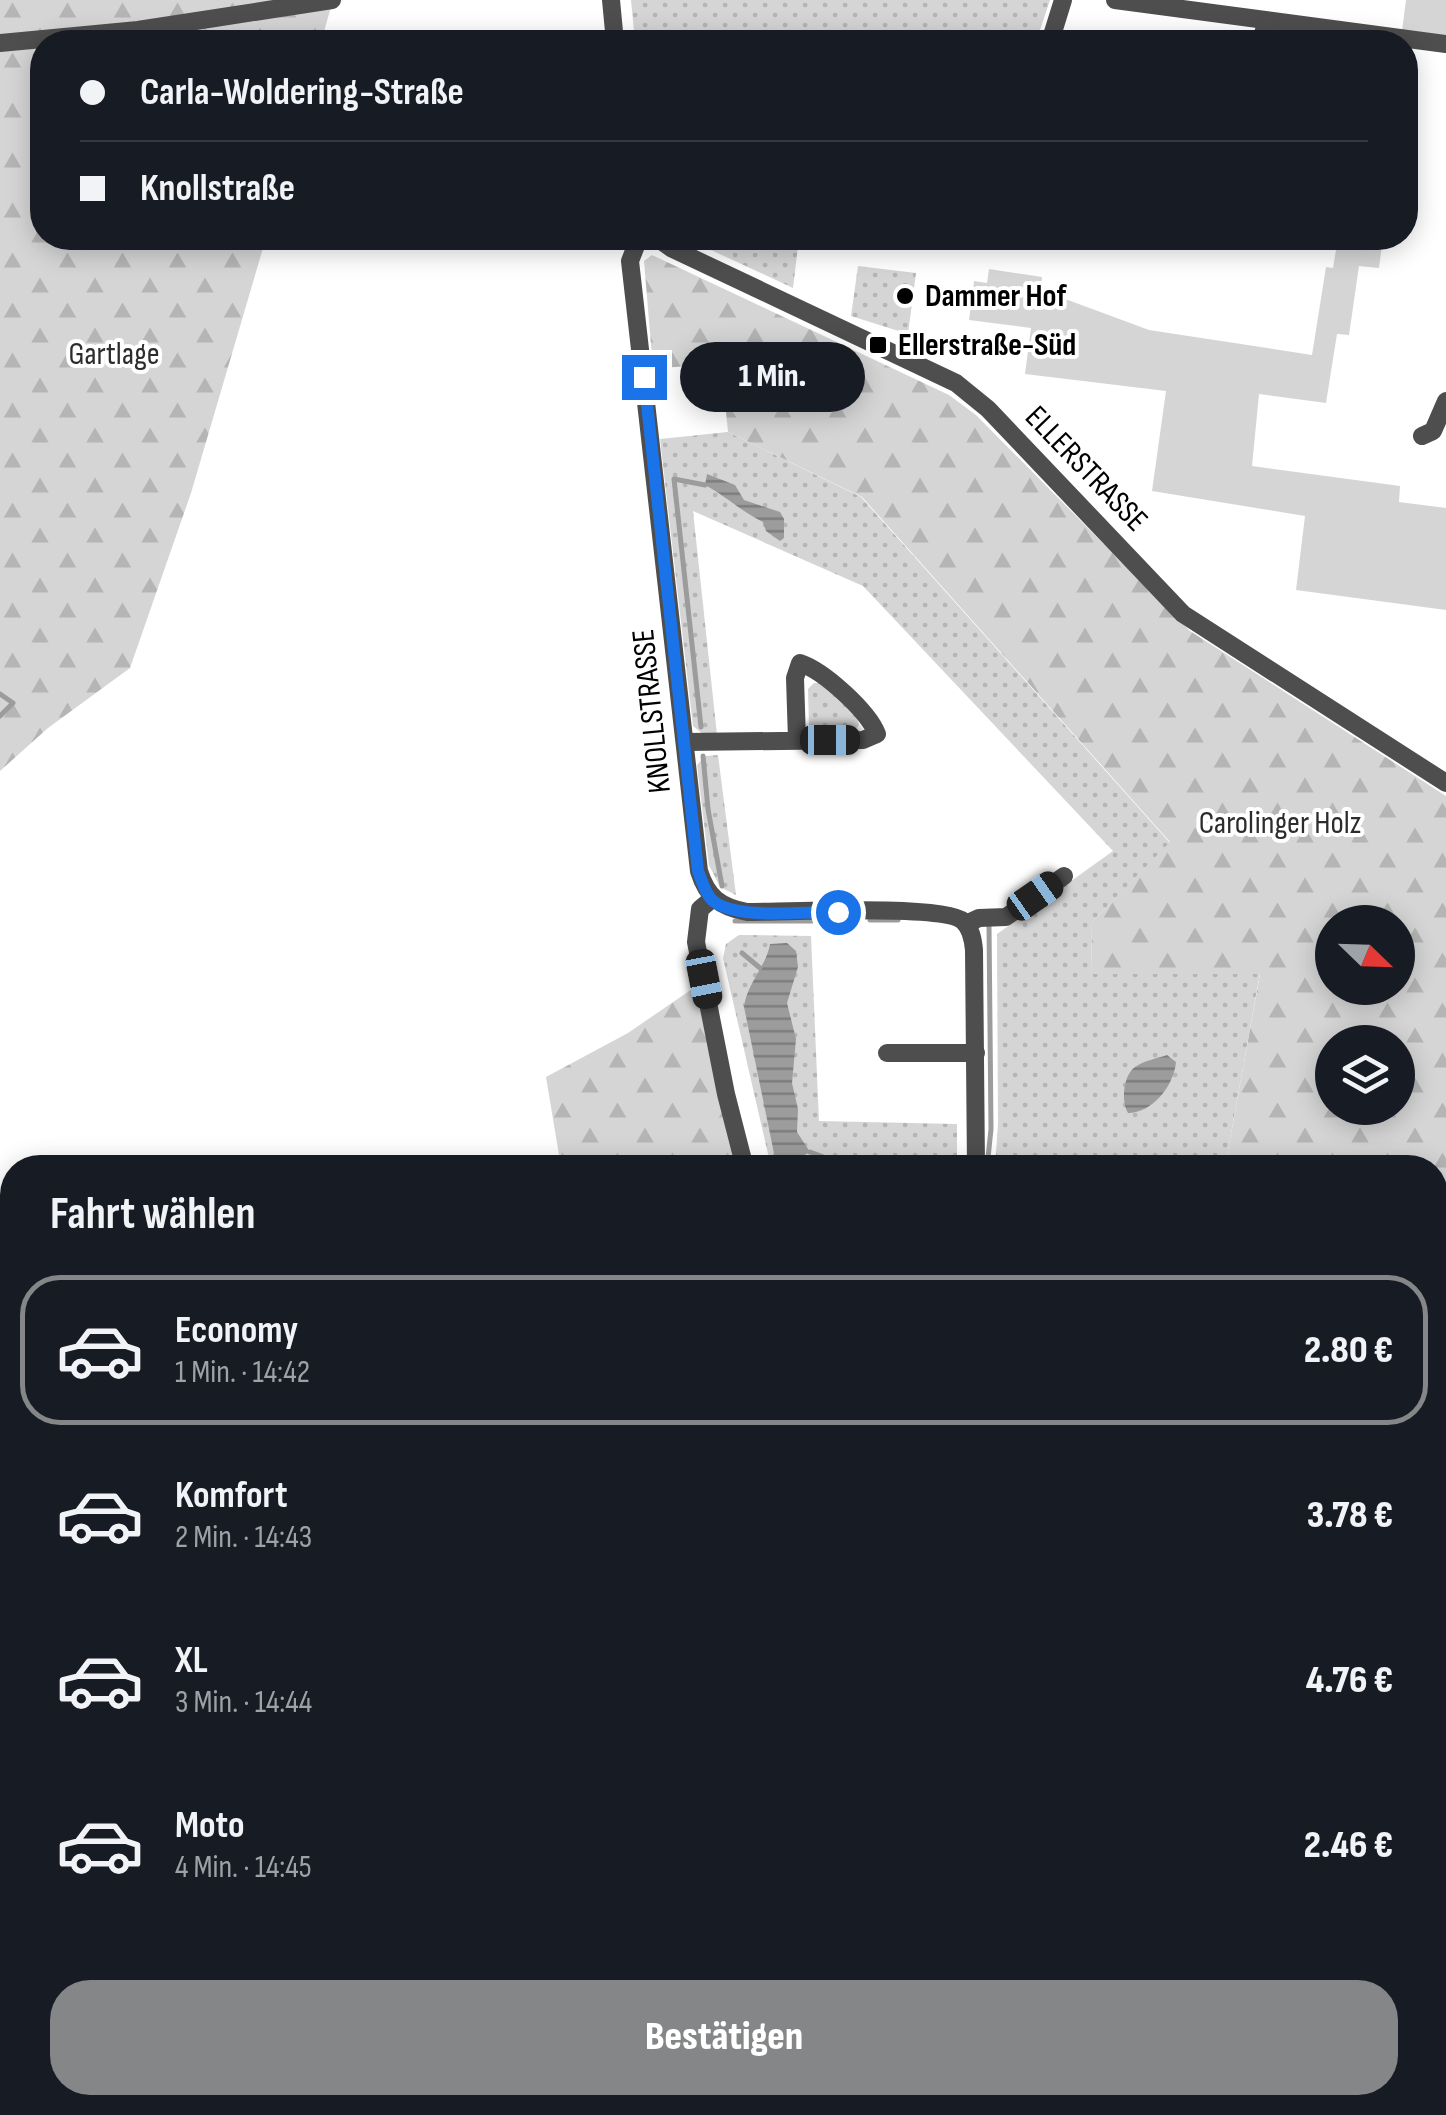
<!DOCTYPE html>
<html lang="de">
<head>
<meta charset="utf-8">
<style>
	body { margin:0; font-family:"Sofia Sans Condensed",sans-serif; background:#242831; color:#f1f3f6; height:100vh; display:flex; flex-direction:column; font-size:38px; white-space:nowrap }
	* { box-sizing:border-box; margin:0 }
	p { font-size:32px; color:#9ea1a6 }
	.icon { flex:none; width:55px; height:55px; fill:none; stroke:currentColor; stroke-width:2; stroke-linecap:round; stroke-linejoin:round }
	.map { position:relative; flex:1; overflow:hidden }
	.panel { position:absolute; left:0px; top:1155px; width:1448px; height:960px; display:flex; flex-direction:column; background:#171b24; border-radius:40px 40px 0 0; box-shadow:0 5px 25px #0003 }
	.panel>* { flex:none }
	.top-card { position:absolute; left:30px; top:30px; width:1388px; height:220px; border-radius:40px; box-shadow:0 5px 25px #0003; display:grid; align-content:center; height:220px; padding:0 50px; background:#171b24 }
	.needle { width:65px; rotate:113deg }
	.tools { position:absolute; left:1315px; top:905px; display:grid; gap:20px }
	.tools a { display:grid; place-items:center; width:100px; height:100px; border-radius:50%; background:#171b24; box-shadow:0 5px 25px #0003; font-size:50px }
	.end { position:absolute; width:45px; height:45px; margin:-22px; border:12px solid #1a73e8; background:#fff; box-shadow:0 0 0 5px #fff }
	.from { border-radius:50% }
	.bubble { position:absolute; height:70px; border-radius:35px; background:#171b24; box-shadow:0 5px 25px #0003; font-size:32px; font-weight:800; line-height:70px; text-align:center }
	.car { position:absolute; width:30px; height:60px; margin:-30px -15px; border-radius:12px; box-shadow:0 0 8px 2px #0007; background:linear-gradient(#222 24%,#8ab4d8 0 40%,#222 0 76%,#8ab4d8 0 86%,#222 0) }
	.top-card b { display:flex; align-items:center; gap:35px; height:95px; font-size:38px }
	.top-card b+b { border-top:2px solid #363941 }
	.top-card i { width:25px; height:25px; background:#f1f3f6 }
	ul { padding:0; list-style:none }
	li { display:flex; align-items:center; gap:30px; height:150px; margin:0 20px 15px; padding:0 30px; border:5px solid transparent; border-radius:40px }
	li div { flex:1 }
	li b { display:block; font-size:38px }
	li em { font-style:normal; font-weight:800 }
	li.selected { border-color:#858687 }
	li>.icon { width:90px; height:90px; stroke-width:1.5 }
	h2 { padding:0 50px; font-size:45px; line-height:120px }
	.button { display:flex; gap:20px; margin-top:auto; padding:20px 50px }
	.button a { flex:1; height:115px; border-radius:40px; background:#858687; color:#fff; font-size:40px; font-weight:800; line-height:115px; text-align:center }
	.map>svg:first-child { display:block }
	.grass { fill:url(#grass-dots) }
	.forest { fill:url(#forest-firs); fill-rule:evenodd }
	.cemetery { fill:url(#cemetery-stones) }
	.park { fill:#d5d5d5 }
	.water { fill:url(#water-rules) }
	.lines { fill:none; stroke-linecap:round; stroke-linejoin:round }
	.stream { stroke:#9c9c9c; stroke-width:5 }
	.minor { stroke:#4e4e4e; stroke-width:18 }
	.route { stroke:#1a73e8; stroke-width:12 }
	.poi-dot { fill:#000; stroke:#fff; stroke-width:4 }
	.labels { text-anchor:middle; dominant-baseline:central; stroke-width:8; stroke-linejoin:round; paint-order:stroke }
	.poi-label { font-size:32px; font-weight:bold; fill:#000; stroke:#fff; text-anchor:start }
	.park-label { font-size:32px; fill:#2c2c2c; stroke:#fff }
	.street-label { font-size:32px; fill:#000; stroke:#fff }
</style>
</head>
<body>
<div class="map">
<svg width="1446" height="2115" viewBox="0 0 1446 2115">
	<defs>
		<pattern id="grass-dots" width="8" height="8" patternUnits="userSpaceOnUse" patternTransform="scale(2.5)"><rect width="8" height="8" fill="#d5d5d5"/><path d="M2 2h.1M6 6h.1" fill="none" stroke="#b5b5b5" stroke-width="1.8" stroke-linecap="round"/></pattern>
		<pattern id="forest-firs" width="22" height="20" patternUnits="userSpaceOnUse" patternTransform="scale(2.5)"><rect width="22" height="20" fill="#d5d5d5"/><path d="M5 1l3.5 6h-7zM16 11l3.5 6h-7z" fill="#b5b5b5"/></pattern>
		<pattern id="cemetery-stones" width="16" height="16" patternUnits="userSpaceOnUse" patternTransform="scale(2.5)"><rect width="16" height="16" fill="#d5d5d5"/><path d="M2 7V4a2 2 0 0 1 4 0v3zM10 15v-3a2 2 0 0 1 4 0v3z" fill="#b5b5b5"/></pattern>
		<pattern id="water-rules" width="6" height="5" patternUnits="userSpaceOnUse" patternTransform="scale(2.5)"><rect width="6" height="5" fill="#9c9c9c"/><path d="M0 2.5h6" fill="none" stroke="#7d7d7d"/></pattern>
	</defs>
	<rect width="100%" height="100%" fill="#fff"/>
	<g class="grass">
		<polygon points="631,0 1050,0 1036,42 635,42"/>
		<polygon points="686,238 799,238 793,288 696,243"/>
		<polygon points="858,266 916,273 908,334 851,316"/>
		<polygon points="728,432 861,497 1170,843 1092,922 1091,973 1260,973 1225,1167 995,1167 998,1124 997,934 1113,851 863,586 693,511 717,735 704,735 693,726 660,439"/>
		<polygon points="814,683 821,683 857,716 859,725 852,733 818,732 809,726 808,689"/>
		<polygon points="718,755 736,895 720,887 709,865 697,765 705,756"/>
		<polygon points="739,935 811,936 819,1121 957,1124 957,1167 771,1167 723,958 726,944"/>
	</g>
	<g class="forest">
		<polygon points="0,0 333,0 321,42 42,42 42,238 266,238 191,493 130,668 48,728 0,771"/>
		<path d="M652 255 949 395 976 415 1190 631 1446 796V2115H1223L1227 2103 1435 2102V1168L1225 1167 1260 974H1091L1092 922 1170 842 862 497 728 432 721 363 653 369 644 261ZM1332 922H1398V988H1332ZM1332 1042H1398V1108H1332Z"/>
		<polygon points="698,985 739,1167 561,1167 546,1077 628,1033"/>
	</g>
	<polygon class="cemetery" points="757,2102 1227,2102 1227,2103 1223,2115 755,2115"/>
	<g class="park">
		<polygon points="1406,0 1446,0 1446,37 1402,31"/>
		<polygon points="1338,238 1383,238 1379,268 1359,266 1349,335 1337,334 1326,403 1259,394 1252,466 1400,486 1399,502 1446,508 1446,610 1296,590 1305,516 1152,491 1166,391 1025,374 1031,328 969,320 974,281 987,283 989,269 1042,277 1041,290 1149,330 1312,355 1326,267 1333,268"/>
	</g>
	<g class="water">
		<path d="M707 474 735 485 744 500 780 512 784 519V538L780 541 766 531 763 522C741 511 727 497 705 485Z"/>
		<path d="M787 943 796 951 798 967 787 1003 796 1039 792 1083 798 1109 797 1132 810 1152 797 1159 791 1167 777 1168 744 1007C747 983 766 967 770 944Z"/>
		<path d="M1167 1055 1176 1062C1174 1086 1152 1113 1128 1113 1121 1101 1123 1076 1135 1067 1143 1061 1158 1058 1167 1055Z"/>
	</g>
	<g class="lines">
		<g class="stream">
			<polyline points="0,694 13,703 0,716"/>
			<polyline points="701,727 674,479 705,485"/>
			<polyline points="703,756 708,809 722,886"/>
			<polyline points="870,920 898,920"/>
			<polyline points="735,921 813,921"/>
			<polyline points="828,921 856,920"/>
			<polyline points="742,953 760,968"/>
			<polyline points="810,1152 853,1168"/>
			<polyline points="918,1168 940,1166"/>
			<polyline points="987,1168 991,1129 989,925"/>
		</g>
		<g class="minor">
			<polyline points="611,0 615,42"/>
			<polyline points="1115,0 1446,44"/>
			<polyline points="1050,42 1063,0"/>
			<polyline points="1260,42 1267,22"/>
			<polyline points="0,43 138,30 332,0"/>
			<path d="M639 238 630 261 699 871C707 897 720 907 747 912 782 912 944 904 963 921 971 928 973 939 974 950L976 1168"/>
			<polyline points="657,238 671,248 956,383 988,409 1183,614 1446,783"/>
			<polyline points="1196,238 1196,239"/>
			<polyline points="1422,436 1433,431 1446,401"/>
			<path d="M686 742 863 740 877 734C868 711 824 671 800 663L795 678 797 740"/>
			<polyline points="712,899 700,909 696,942 726,1094 745,1168"/>
			<polyline points="966,924 979,918 1006,917 1064,876"/>
			<polyline points="887,1053 976,1053"/>
			<polyline points="0,1904 12,1910"/>
		</g>
	</g>
	<g class="lines">
		<path class="route" d="M644 377 698 871C702 881 705 893 712 900 736 921 806 911 838 912"/>
	</g>
	<g class="poi-dot">
		<circle cx="905" cy="296" r="10"/>
		<rect x="868" y="335" width="20" height="20" rx="5"/>
	</g>
	<g class="labels">
		<g class="poi-label">
			<text x="925" y="296">Dammer Hof</text>
			<text x="898" y="345">Ellerstraße-Süd</text>
		</g>
		<g class="park-label">
			<text x="114" y="354">Gartlage</text>
			<text x="1280" y="823">Carolinger Holz</text>
		</g>
		<g class="street-label">
			<text transform="translate(1086 469) rotate(46)">ELLERSTRASSE</text>
			<text transform="translate(652 711) rotate(-96)">KNOLLSTRASSE</text>
		</g>
	</g>
</svg>
<div class="tools">
<a><svg class="needle" viewBox="-14 -14 28 28"><path d="M0-13l5 13h-10z" fill="#e53935"/><path d="M0 13l5-13h-10z" fill="#9ea1a6"/></svg></a>
<a><svg class="icon" aria-label="layers" viewBox="0 0 24 24"><path d="M12 4l9 5-9 5-9-5zM3 14l9 5 9-5"/></svg></a>
</div>
<i class="end from" style="left:838px;top:912px"></i>
<i class="end" style="left:644px;top:377px"></i>
<div class="bubble" style="left:680px;top:342px;width:185px">1 Min.</div>
<i class="car" style="left:830px;top:740px;rotate:90deg"></i>
<i class="car" style="left:1035px;top:896px;rotate:55deg"></i>
<i class="car" style="left:704px;top:979px;rotate:169deg"></i>
<div class="top-card">
<b><i class="from"></i>Carla-Woldering-Straße</b>
<b><i></i>Knollstraße</b>
</div>
<section class="panel">
<h2>Fahrt wählen</h2>
<ul>
<li class="selected"><svg class="icon" aria-label="car" viewBox="0 0 24 24"><path d="M5 17H2v-5l4-1 3-4h7l3 4 3 1v5h-3M9 17h6M6 11h13"/><circle cx="7" cy="17" r="2"/><circle cx="17" cy="17" r="2"/></svg><div><b>Economy</b><p>1 Min. · 14:42</p></div><em>2.80 €</em></li>
<li><svg class="icon" aria-label="car" viewBox="0 0 24 24"><path d="M5 17H2v-5l4-1 3-4h7l3 4 3 1v5h-3M9 17h6M6 11h13"/><circle cx="7" cy="17" r="2"/><circle cx="17" cy="17" r="2"/></svg><div><b>Komfort</b><p>2 Min. · 14:43</p></div><em>3.78 €</em></li>
<li><svg class="icon" aria-label="car" viewBox="0 0 24 24"><path d="M5 17H2v-5l4-1 3-4h7l3 4 3 1v5h-3M9 17h6M6 11h13"/><circle cx="7" cy="17" r="2"/><circle cx="17" cy="17" r="2"/></svg><div><b>XL</b><p>3 Min. · 14:44</p></div><em>4.76 €</em></li>
<li><svg class="icon" aria-label="car" viewBox="0 0 24 24"><path d="M5 17H2v-5l4-1 3-4h7l3 4 3 1v5h-3M9 17h6M6 11h13"/><circle cx="7" cy="17" r="2"/><circle cx="17" cy="17" r="2"/></svg><div><b>Moto</b><p>4 Min. · 14:45</p></div><em>2.46 €</em></li>
</ul>
<div class="button"><a>Bestätigen</a></div>
</section>
</div>
</body>
</html>
